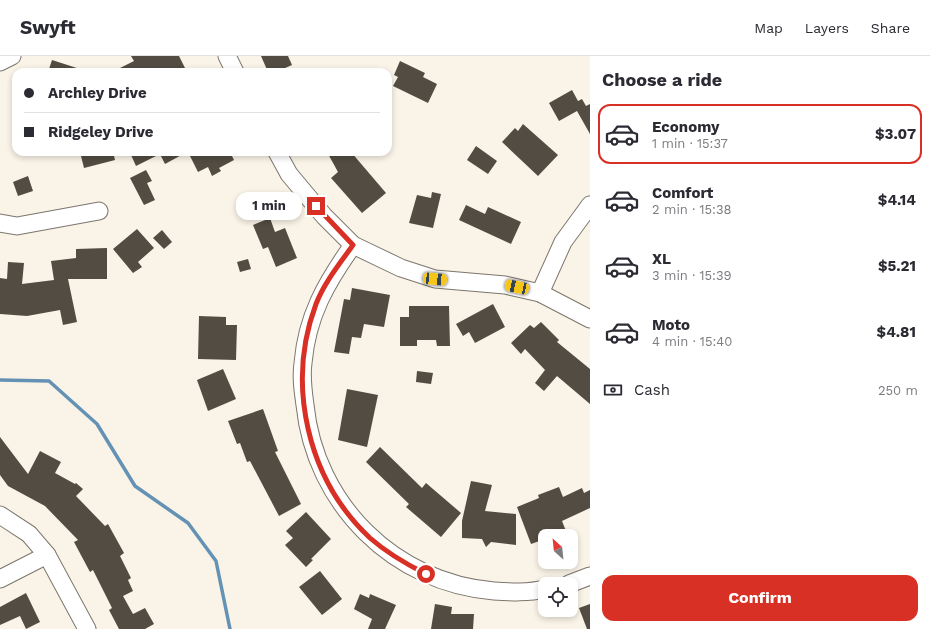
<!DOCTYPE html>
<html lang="en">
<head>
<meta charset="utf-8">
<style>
	body { margin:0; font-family:"Work Sans",sans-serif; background:#f2f2f3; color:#2b2b33; height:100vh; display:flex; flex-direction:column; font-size:15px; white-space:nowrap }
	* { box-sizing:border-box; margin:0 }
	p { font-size:13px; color:#7c7c81 }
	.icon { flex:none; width:22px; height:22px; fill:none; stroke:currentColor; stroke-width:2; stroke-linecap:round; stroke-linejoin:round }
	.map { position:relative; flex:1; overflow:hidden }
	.drawer { display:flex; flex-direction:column; background:#fff; width:340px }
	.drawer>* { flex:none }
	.hud { position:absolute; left:12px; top:12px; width:380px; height:88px; border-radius:12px; box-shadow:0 2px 6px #0003; display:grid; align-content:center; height:88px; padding:0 12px; background:#fff }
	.needle { width:26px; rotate:333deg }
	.controls { position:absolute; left:538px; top:473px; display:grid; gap:8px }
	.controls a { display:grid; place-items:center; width:40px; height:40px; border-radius:8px; background:#fff; box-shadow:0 2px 6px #0003; font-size:20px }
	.end { position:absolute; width:18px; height:18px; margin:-9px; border:5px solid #d93025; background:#fff; box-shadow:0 0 0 2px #fff }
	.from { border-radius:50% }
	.bubble { position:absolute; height:28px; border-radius:12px; background:#fff; box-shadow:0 2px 6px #0003; font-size:13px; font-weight:700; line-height:28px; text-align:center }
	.car { position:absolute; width:12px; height:24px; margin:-12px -6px; border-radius:5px; box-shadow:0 0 3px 1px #0007; background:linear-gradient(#f5c518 24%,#345 0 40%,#f5c518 0 76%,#345 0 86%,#f5c518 0) }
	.hud b { display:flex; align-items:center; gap:14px; height:38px; font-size:15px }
	.hud b+b { border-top:1px solid #e1e1e2 }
	.hud i { width:10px; height:10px; background:#2b2b33 }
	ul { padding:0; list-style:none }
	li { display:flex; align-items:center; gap:12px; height:60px; margin:0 8px 6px; padding:0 4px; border:2px solid transparent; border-radius:12px }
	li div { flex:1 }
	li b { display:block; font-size:15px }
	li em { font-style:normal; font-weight:700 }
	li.on { border-color:#d93025 }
	li>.icon { width:36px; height:36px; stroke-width:1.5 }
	h2 { padding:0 12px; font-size:18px; line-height:48px }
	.pay { display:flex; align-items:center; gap:10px; height:44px; padding:0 12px; font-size:15px }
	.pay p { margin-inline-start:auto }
	.action { display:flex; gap:8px; margin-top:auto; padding:8px 12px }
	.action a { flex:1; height:46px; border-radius:12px; background:#d93025; color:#fff; font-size:16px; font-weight:700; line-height:46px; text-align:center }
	header { display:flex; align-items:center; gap:24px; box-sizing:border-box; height:56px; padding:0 20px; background:#fff; border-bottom:1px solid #e1e1e2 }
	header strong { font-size:19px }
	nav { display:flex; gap:22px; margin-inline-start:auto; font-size:14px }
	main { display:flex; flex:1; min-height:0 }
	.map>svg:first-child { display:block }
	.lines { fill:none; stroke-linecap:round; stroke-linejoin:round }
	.stream { stroke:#6492b5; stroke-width:3.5 }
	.building { fill:#524c42 }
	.minor-casing { stroke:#7c766c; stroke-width:19 }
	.minor { stroke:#fff; stroke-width:17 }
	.route { stroke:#d93025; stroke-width:5 }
</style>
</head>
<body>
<header>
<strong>Swyft</strong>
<nav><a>Map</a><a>Layers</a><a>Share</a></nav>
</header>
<main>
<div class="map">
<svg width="590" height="573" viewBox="0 0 590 573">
	<rect width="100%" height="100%" fill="#faf3e7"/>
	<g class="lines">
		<polyline class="stream" points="0,324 49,325 97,368 135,430 188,467 216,505 230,573"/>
	</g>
	<g class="building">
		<polygon points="131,0 179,0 187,16 112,16 134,5"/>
		<polygon points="261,0 288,0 292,9 276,16 268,16"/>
		<polygon points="52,4 83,14 82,16 48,16"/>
		<polygon points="400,5 425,17 423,21 437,28 428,47 393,30 398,21 394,19"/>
		<polygon points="572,34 578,45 582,43 586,50 590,48 590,78 577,55 559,65 549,47"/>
		<polygon points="523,68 558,99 538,120 502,86 515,72 518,75"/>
		<polygon points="476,90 497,105 488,118 467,104"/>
		<polygon points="80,96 113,96 115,104 84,112"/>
		<polygon points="137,96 187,96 165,108 160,98 136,110 131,99"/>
		<polygon points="188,96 230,96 234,104 219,112 221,115 212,120 208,111 198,116"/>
		<polygon points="327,96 351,96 386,137 362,157 331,122 338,116"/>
		<polygon points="146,114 152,125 147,127 155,144 144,149 130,122"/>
		<polygon points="28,120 33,135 18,140 13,126"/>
		<polygon points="432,136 441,138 433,172 409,167 417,139 431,142"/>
		<polygon points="466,149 485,158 488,151 521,166 511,188 459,164"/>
		<polygon points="270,162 275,176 285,172 297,202 276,211 268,191 263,193 253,169"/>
		<polygon points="137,173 154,192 138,206 142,211 133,217 113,193"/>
		<polygon points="162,174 172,186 164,193 153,182"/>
		<polygon points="107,192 107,223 68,223 77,266 63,269 60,254 27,260 0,258 0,222 7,223 8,206 24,207 22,228 54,224 51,205 76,202 76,193"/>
		<polygon points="248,203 251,213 240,216 237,206"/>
		<polygon points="352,232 390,239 384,271 364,268 361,282 352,281 349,298 334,296 344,243 350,244"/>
		<polygon points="493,248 505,271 475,287 469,276 463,280 456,268"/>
		<polygon points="409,250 449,250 450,290 437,290 436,284 417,284 417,290 400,290 400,261 409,261"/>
		<polygon points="199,260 226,261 226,269 237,269 236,304 198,303"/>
		<polygon points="541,266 559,284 557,286 590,313 590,348 557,320 544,335 535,327 545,314 525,293 521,298 511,287 530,269 534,272"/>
		<polygon points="223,313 236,343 208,355 197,324"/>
		<polygon points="417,315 433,317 431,328 416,326"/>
		<polygon points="347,333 378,339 367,391 338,384"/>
		<polygon points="263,353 278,395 275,396 301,448 279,460 250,405 247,406 240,387 237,388 228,365"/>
		<polygon points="0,381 28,418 40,395 61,406 55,417 75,428 76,427 83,433 76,440 105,470 108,468 124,497 120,500 131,522 128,524 133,535 123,540 133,558 145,552 154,568 145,573 119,573 109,554 112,552 93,514 90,516 74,486 78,484 45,450 8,430 0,419"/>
		<polygon points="380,391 422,432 426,427 461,457 441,481 406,451 409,448 366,406"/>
		<polygon points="471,425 492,429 485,455 516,458 516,489 491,486 486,491 482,483 462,482 462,465"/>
		<polygon points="559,431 563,441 582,432 584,437 590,434 590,452 562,465 566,475 554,480 545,480 545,483 531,488 517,451 539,442 538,439"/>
		<polygon points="306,456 331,483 311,503 313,504 306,511 285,489 293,482 286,475"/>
		<polygon points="320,515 342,543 322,559 299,531"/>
		<polygon points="26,537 40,566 26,573 20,560 0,569 0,551"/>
		<polygon points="360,538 369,542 370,538 396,549 385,573 368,573 372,563 354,553"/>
		<polygon points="435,548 452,551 451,558 474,558 473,573 431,573"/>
		<polygon points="590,548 590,573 587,573 579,552"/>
	</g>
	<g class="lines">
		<g class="minor-casing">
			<g id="minor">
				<polyline points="227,0 235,16"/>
				<polyline points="0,6 12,0"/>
				<polyline points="277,96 289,118 324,160 353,189 401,212 435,223 505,229 540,237 590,263"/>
				<polyline points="0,167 17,170 99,155"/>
				<path d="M353 189C326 227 307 260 303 307 301 321 303 335 305 349 315 448 394 527 494 535 511 536 528 537 545 533"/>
				<polyline points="540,237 563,186 590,149"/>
				<polyline points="0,459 29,478 47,499 87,573"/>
				<polyline points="0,523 47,499"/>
				<polyline points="569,528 590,520"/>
			</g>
		</g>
		<use href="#minor" class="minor"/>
	</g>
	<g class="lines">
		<path class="route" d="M316 150 353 189C340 207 324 227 316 248 286 328 307 423 370 482 387 497 406 508 426 518"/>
	</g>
</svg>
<div class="controls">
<a><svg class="needle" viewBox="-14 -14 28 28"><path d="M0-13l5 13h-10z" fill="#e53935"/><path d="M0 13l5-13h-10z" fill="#7c7c81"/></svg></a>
<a><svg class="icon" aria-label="locate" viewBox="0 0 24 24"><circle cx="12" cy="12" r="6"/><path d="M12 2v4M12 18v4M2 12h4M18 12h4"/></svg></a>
</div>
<i class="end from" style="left:426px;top:518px"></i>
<i class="end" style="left:316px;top:150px"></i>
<div class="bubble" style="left:236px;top:136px;width:66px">1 min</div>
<i class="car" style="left:435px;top:223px;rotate:95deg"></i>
<i class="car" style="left:517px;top:231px;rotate:282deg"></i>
<div class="hud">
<b><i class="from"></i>Archley Drive</b>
<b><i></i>Ridgeley Drive</b>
</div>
</div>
<section class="drawer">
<h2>Choose a ride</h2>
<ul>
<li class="on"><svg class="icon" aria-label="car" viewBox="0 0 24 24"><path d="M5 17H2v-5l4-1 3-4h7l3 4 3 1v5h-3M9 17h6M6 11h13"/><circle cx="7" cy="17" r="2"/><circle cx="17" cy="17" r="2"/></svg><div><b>Economy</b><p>1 min · 15:37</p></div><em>$3.07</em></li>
<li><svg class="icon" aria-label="car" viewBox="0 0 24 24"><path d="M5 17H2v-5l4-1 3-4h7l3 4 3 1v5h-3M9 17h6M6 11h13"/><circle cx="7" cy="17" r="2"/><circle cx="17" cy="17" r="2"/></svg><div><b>Comfort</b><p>2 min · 15:38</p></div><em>$4.14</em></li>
<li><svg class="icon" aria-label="car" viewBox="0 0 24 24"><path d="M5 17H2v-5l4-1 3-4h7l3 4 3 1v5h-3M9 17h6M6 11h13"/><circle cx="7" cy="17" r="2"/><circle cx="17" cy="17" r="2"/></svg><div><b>XL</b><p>3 min · 15:39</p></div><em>$5.21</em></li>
<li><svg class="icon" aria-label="car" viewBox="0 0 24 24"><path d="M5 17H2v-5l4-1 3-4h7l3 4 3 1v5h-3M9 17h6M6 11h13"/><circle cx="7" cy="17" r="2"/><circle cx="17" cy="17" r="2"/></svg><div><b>Moto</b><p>4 min · 15:40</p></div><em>$4.81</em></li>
</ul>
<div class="pay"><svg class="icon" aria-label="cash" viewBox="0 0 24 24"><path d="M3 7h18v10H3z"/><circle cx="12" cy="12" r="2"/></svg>Cash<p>250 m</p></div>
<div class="action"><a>Confirm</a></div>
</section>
</main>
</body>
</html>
